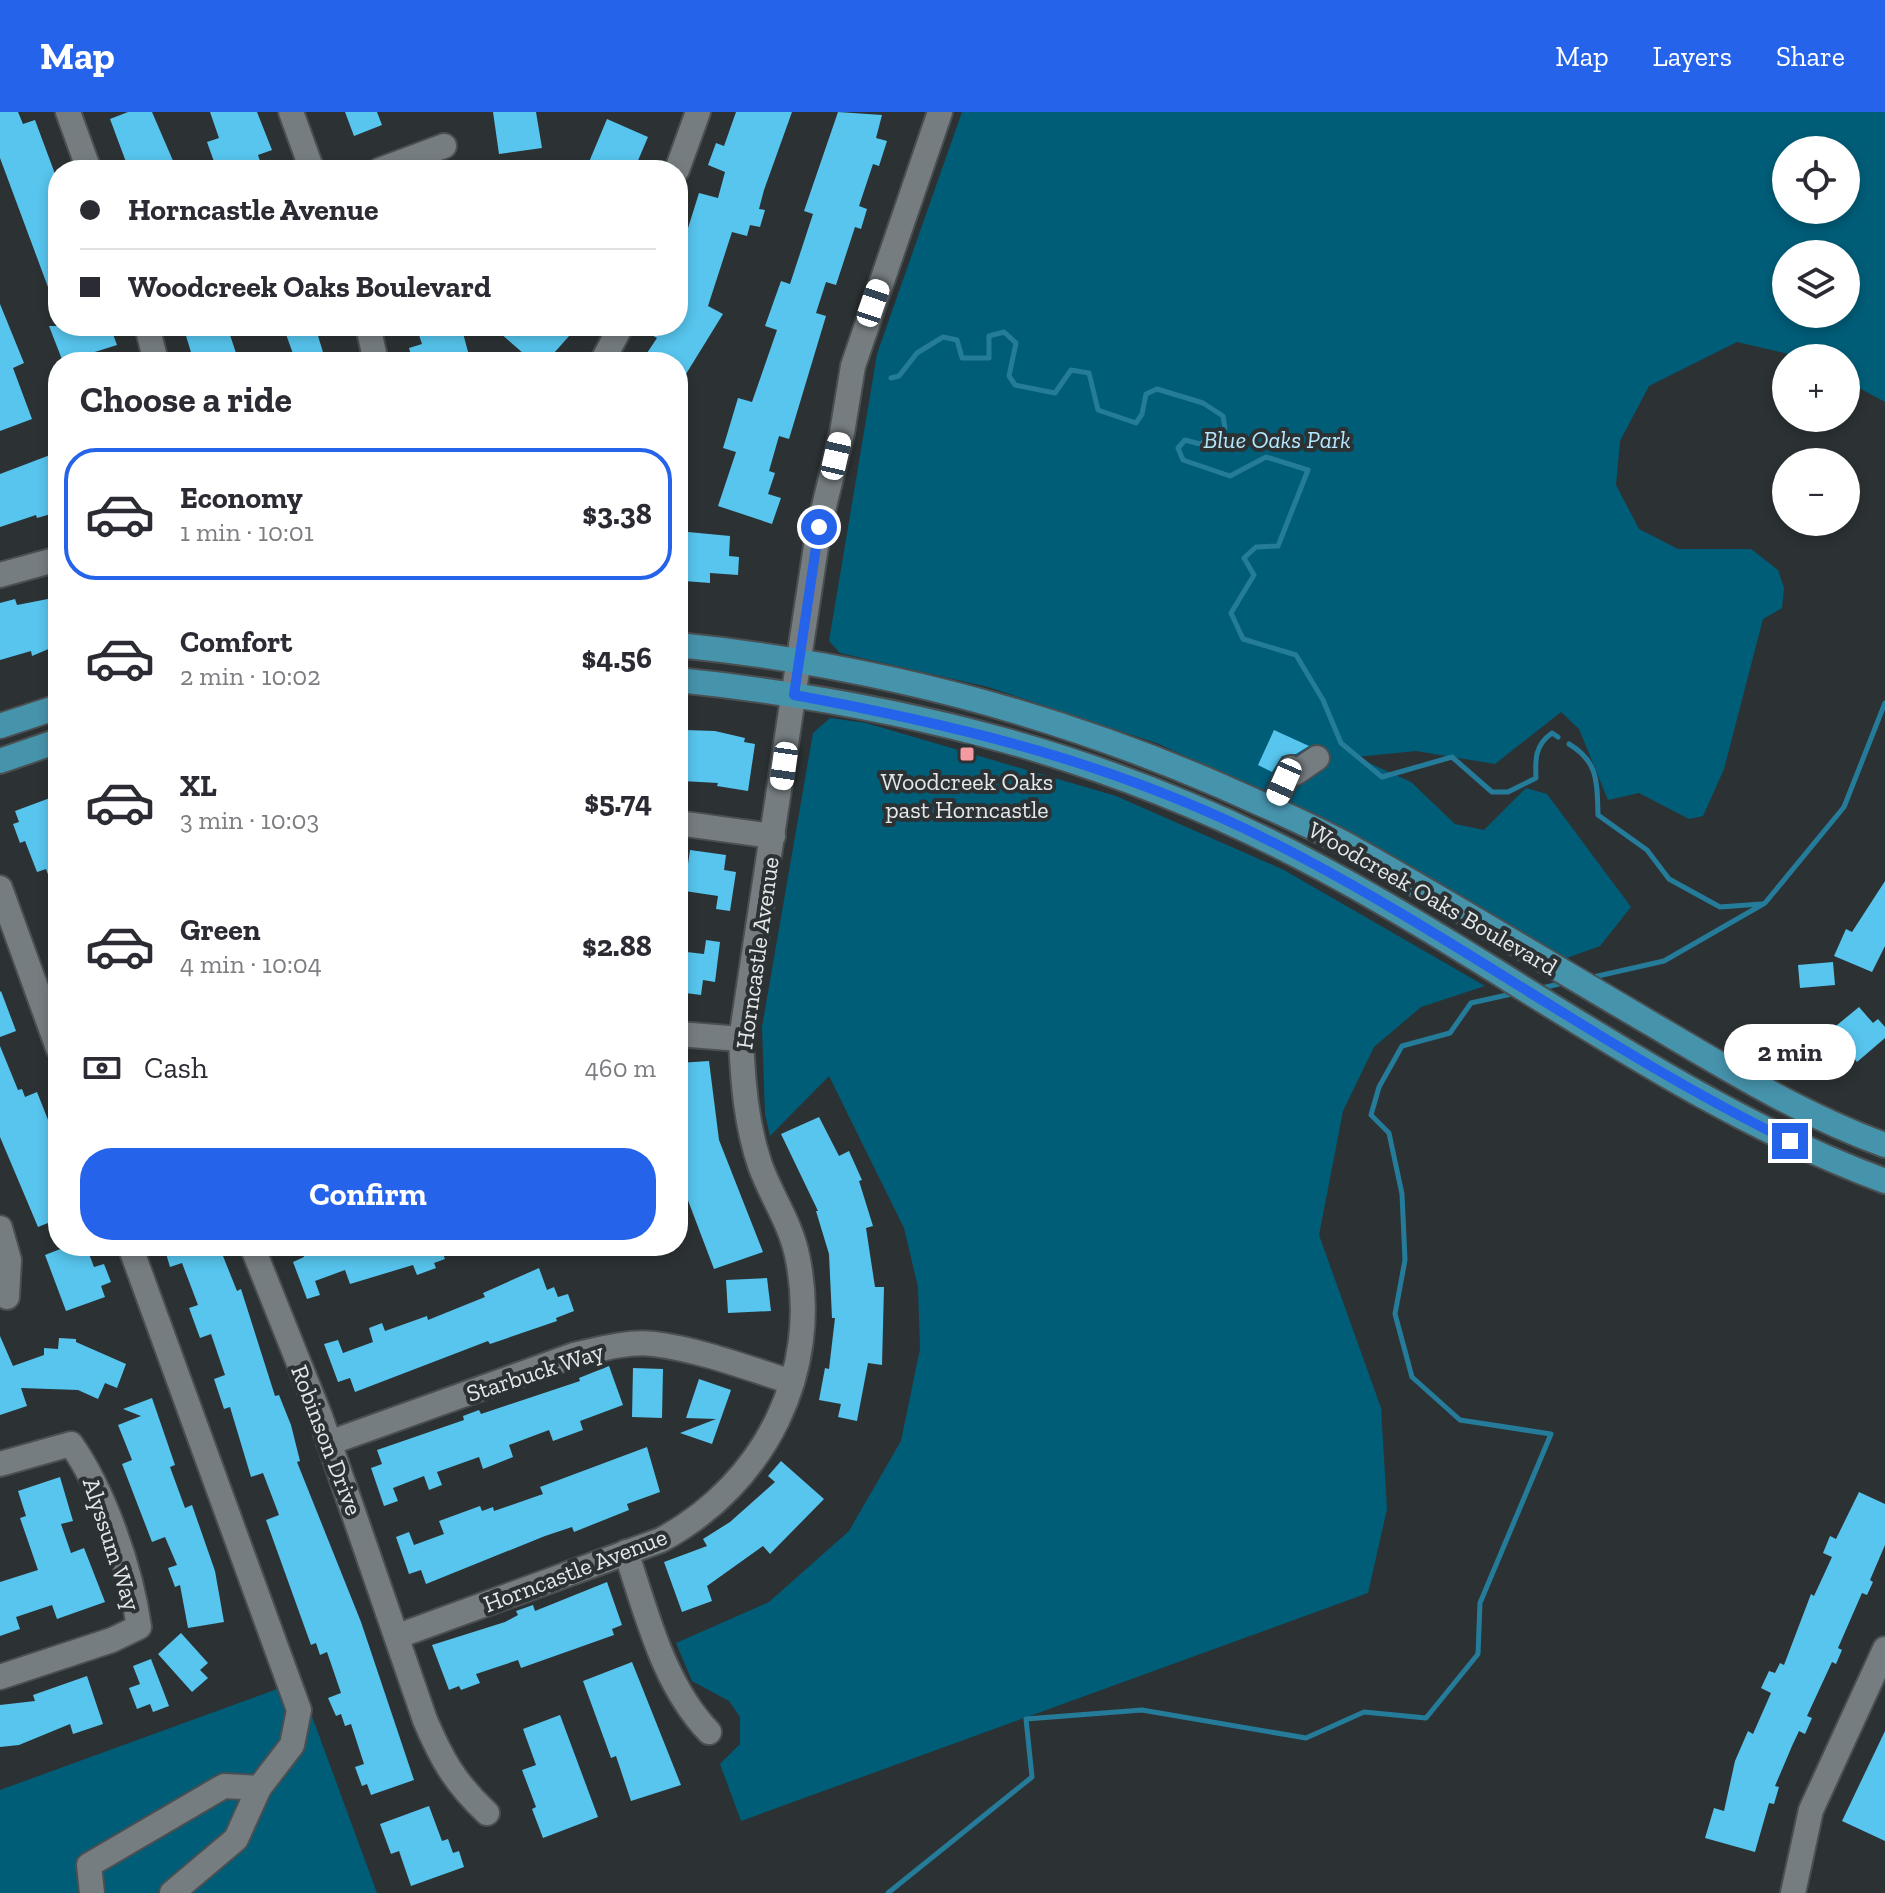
<!DOCTYPE html>
<html lang="en">
<head>
<meta charset="utf-8">
<style>
	body { margin:0; font-family:"Zilla Slab",serif; background:#f7f7f7; color:#2b2b33; height:100vh; display:flex; flex-direction:column; font-size:30px; white-space:nowrap }
	* { box-sizing:border-box; margin:0 }
	p { font-size:26px; color:#7c7c81 }
	.icon { flex:none; width:44px; height:44px; fill:none; stroke:currentColor; stroke-width:2; stroke-linecap:round; stroke-linejoin:round }
	.map { position:relative; flex:1; overflow:hidden }
	.panel { position:absolute; left:48px; top:240px; width:640px; height:904px; display:flex; flex-direction:column; background:#fff; border-radius:32px; box-shadow:0 4px 12px #0003 }
	.panel>* { flex:none }
	.hud { position:absolute; left:48px; top:48px; width:640px; height:176px; border-radius:32px; box-shadow:0 4px 12px #0003; display:grid; align-content:center; height:176px; padding:0 32px; background:#fff }
	.buttons { position:absolute; left:1772px; top:24px; display:grid; gap:16px }
	.buttons a { display:grid; place-items:center; width:88px; height:88px; border-radius:50%; background:#fff; box-shadow:0 4px 12px #0003; font-size:40px }
	.end { position:absolute; width:36px; height:36px; margin:-18px; border:10px solid #2563eb; background:#fff; box-shadow:0 0 0 4px #fff }
	.from { border-radius:50% }
	.bubble { position:absolute; height:56px; border-radius:28px; background:#fff; box-shadow:0 4px 12px #0003; font-size:26px; font-weight:700; line-height:56px; text-align:center }
	.car { position:absolute; width:24px; height:48px; margin:-24px -12px; border-radius:10px; box-shadow:0 0 6px 2px #0007; background:linear-gradient(#fff 24%,#345 0 40%,#fff 0 76%,#345 0 86%,#fff 0) }
	.hud b { display:flex; align-items:center; gap:28px; height:76px; font-size:30px }
	.hud b+b { border-top:2px solid #e1e1e2 }
	.hud i { width:20px; height:20px; background:#2b2b33 }
	ul { padding:0; list-style:none }
	li { display:flex; align-items:center; gap:24px; height:132px; margin:0 16px 12px; padding:0 16px; border:4px solid transparent; border-radius:32px }
	li div { flex:1 }
	li b { display:block; font-size:30px }
	li em { font-style:normal; font-weight:700 }
	li.current { border-color:#2563eb }
	li>.icon { width:72px; height:72px; stroke-width:1.5 }
	h2 { padding:0 32px; font-size:36px; line-height:96px }
	.pay { display:flex; align-items:center; gap:20px; height:88px; padding:0 32px; font-size:30px }
	.pay p { margin-inline-start:auto }
	.action { display:flex; gap:16px; margin-top:auto; padding:16px 32px }
	.action a { flex:1; height:92px; border-radius:32px; background:#2563eb; color:#fff; font-size:32px; font-weight:700; line-height:92px; text-align:center }
	header { display:flex; align-items:center; gap:48px; box-sizing:border-box; height:112px; padding:0 40px; background:#2563eb; color:#fff }
	header strong { font-size:38px }
	nav { display:flex; gap:44px; margin-inline-start:auto; font-size:28px }
	.map>svg:first-child { display:block }
	.green { fill:#005d78; fill-rule:evenodd }
	.lines { fill:none; stroke-linecap:round; stroke-linejoin:round }
	.stream { stroke:#257c9a; stroke-width:5 }
	.building { fill:#57c5ee }
	.minor-casing { stroke:#4a4f51; stroke-width:28 }
	.major-casing { stroke:#4a4f51; stroke-width:28 }
	.minor { stroke:#767d80; stroke-width:24 }
	.major { stroke:#4693ac; stroke-width:24 }
	.route { stroke:#2563eb; stroke-width:10 }
	.poi-dot { fill:#f49aa0; stroke:#2c3234; stroke-width:3 }
	.labels { text-anchor:middle; dominant-baseline:central; stroke-width:8; stroke-linejoin:round; paint-order:stroke }
	.park-label { font-size:24px; font-style:italic; fill:#b5e6fb; stroke:#2c3234 }
	.poi-label { font-size:24px; fill:#e4e8e9; stroke:#2c3234 }
	.street-label { font-size:24px; fill:#e4e8e9; stroke:#2c3234 }
</style>
</head>
<body>
<header>
<strong>Map</strong>
<nav><a>Map</a><a>Layers</a><a>Share</a></nav>
</header>
<div class="map">
<svg width="1885" height="1781" viewBox="0 0 1885 1781">
	<rect width="100%" height="100%" fill="#2c3234"/>
	<g class="green">
		<path d="M962 0H1885V290L1846 269V246H1806L1737 230 1649 274 1620 329 1616 373 1639 417 1678 437H1751L1778 458 1784 476 1782 496 1763 507 1724 657 1703 704 1689 707 1639 681 1608 688 1579 617 1561 600 1495 652 1416 639 1356 645 1411 670 1455 712 1484 718 1526 676 1547 682 1631 795 1600 834 1564 847 1349 720 1159 632 988 575 840 541 829 529 877 242ZM1786 38H1846V98H1786ZM1786 142H1846V202H1786Z"/>
		<polygon points="830,606 866,611 1116,684 1284,758 1485,874 1421,895 1374,935 1343,999 1319,1123 1381,1296 1387,1397 1368,1481 741,1709 720,1652 740,1632 740,1605 729,1589 692,1569 676,1531 769,1490 849,1419 901,1329 920,1237 918,1175 904,1116 829,964 770,1024 765,1002 762,915 813,621"/>
		<polygon points="299,1569 377,1781 0,1781 0,1678"/>
	</g>
	<g class="lines">
		<g class="stream">
			<path d="M891 266 899 264 917 241 943 225 957 228 962 246H989V224L1004 220 1016 231 1009 264 1015 273 1055 281 1071 258 1089 261 1098 298 1136 311 1142 302 1146 282 1157 277 1203 291 1223 304 1225 316 1200 332 1185 328 1178 336 1183 348 1230 364 1266 345 1308 358 1278 434 1256 435 1244 446 1254 463 1231 501 1243 527 1296 543 1323 588 1341 631 1382 665 1452 645 1492 680H1508L1536 666C1535 647 1535 633 1552 621L1558 625"/>
			<path d="M1569 632C1599 650 1597 671 1598 703L1647 738 1669 767 1720 795 1761 792"/>
			<polyline points="1589,866 1664,849 1765,791 1844,695 1885,591"/>
			<polyline points="1538,877 1563,871"/>
			<polyline points="888,1781 1032,1665 1026,1607 1142,1598 1306,1626 1364,1600 1426,1606 1478,1542 1480,1491 1551,1322 1460,1308 1412,1265 1395,1202 1405,1148 1402,1082 1389,1021 1371,1003 1379,975 1402,934 1450,921 1471,891 1516,881"/>
		</g>
	</g>
	<g class="building">
		<polygon points="0,0 18,0 23,12 35,8 58,70 58,88 52,90 58,110 58,202 0,46"/>
		<polygon points="128,0 152,0 177,58 129,58 110,7"/>
		<polygon points="210,0 257,0 272,38 258,43 263,58 217,58 207,30 219,26"/>
		<polygon points="345,0 377,0 382,13 354,24"/>
		<polygon points="493,0 536,0 542,36 499,42"/>
		<polygon points="736,0 792,0 764,78 759,97 765,98 760,115 750,113 747,124 732,120 708,194 723,202 678,275 678,250 641,250 657,226 636,214 678,214 678,148 699,81 718,86 725,60 708,53 716,31 724,34"/>
		<polygon points="838,0 882,3 876,26 887,29 879,54 873,52 859,94 867,97 861,117 855,115 836,173 826,170 816,201 826,204 789,327 779,324 769,359 775,361 768,382 781,386 772,412 718,394 736,340 723,336 738,286 752,290 777,218 765,214 781,169 790,172 813,102 804,99"/>
		<polygon points="607,7 648,25 634,58 607,58 589,50"/>
		<polygon points="0,192 24,251 13,256 32,307 0,319"/>
		<polygon points="49,214 110,214 117,233 63,250"/>
		<polygon points="183,214 227,214 239,250 194,250"/>
		<polygon points="283,214 315,214 326,250 296,250"/>
		<polygon points="416,214 461,214 470,247 413,250 409,236 422,232"/>
		<polygon points="492,214 578,214 546,250 517,250 524,242"/>
		<polygon points="58,340 58,400 37,406 36,403 0,415 0,362"/>
		<polygon points="688,420 730,424 729,444 739,445 738,463 710,461 710,471 684,469"/>
		<polygon points="58,485 58,533 32,544 31,539 0,548 0,491 15,487 17,493"/>
		<polygon points="685,618 715,619 745,626 744,630 755,632 748,679 717,674 718,671 682,669"/>
		<polygon points="1274,618 1309,634 1296,642 1282,644 1272,660 1258,653"/>
		<polygon points="58,683 58,785 56,785 46,757 37,760 25,729 20,731 13,712 19,710 15,699"/>
		<polygon points="690,738 726,743 724,758 736,760 730,799 716,797 718,784 678,778 678,751 688,752"/>
		<polygon points="1885,769 1885,834 1872,860 1834,844 1846,817 1852,820"/>
		<polygon points="706,828 720,830 715,870 703,868 701,883 678,880 678,839 704,842"/>
		<polygon points="1833,850 1835,873 1800,876 1798,853"/>
		<polygon points="1,879 16,919 0,925 0,880"/>
		<polygon points="1859,895 1873,911 1878,907 1885,915 1885,926 1857,950 1831,918"/>
		<polygon points="0,934 18,978 22,977 25,985 37,980 58,1033 58,1107 38,1115 0,1025"/>
		<polygon points="709,949 719,1028 763,1140 714,1157 678,1062 678,951"/>
		<polygon points="819,1005 839,1044 849,1039 862,1068 859,1069 873,1114 866,1116 875,1175 884,1175 882,1253 868,1251 857,1309 838,1305 841,1292 819,1288 825,1256 829,1257 835,1206 832,1206 829,1142 816,1099 818,1099 781,1022"/>
		<polygon points="68,1134 86,1134 94,1155 104,1152 111,1170 101,1174 105,1185 66,1199 45,1143"/>
		<polygon points="176,1134 219,1134 237,1179 241,1177 275,1284 279,1283 291,1313 300,1349 297,1350 361,1510 414,1668 371,1683 367,1672 362,1674 355,1655 364,1652 351,1612 345,1614 341,1602 336,1604 328,1586 341,1581 327,1540 320,1543 316,1531 311,1533 266,1408 279,1403 263,1361 251,1365 230,1295 224,1297 214,1267 225,1263 211,1222 200,1226 189,1196 198,1193 182,1151 170,1155 165,1138"/>
		<polygon points="300,1134 440,1134 445,1147 434,1151 436,1156 417,1163 413,1153 350,1172 345,1158 315,1169 320,1183 307,1187 293,1150 304,1145"/>
		<polygon points="539,1156 547,1178 554,1175 558,1185 568,1182 574,1199 556,1206 557,1209 490,1232 488,1229 355,1280 350,1266 338,1270 324,1232 338,1228 343,1241 373,1230 369,1216 382,1211 385,1219 427,1204 428,1208 485,1185 483,1181"/>
		<polygon points="767,1166 771,1199 728,1201 726,1168"/>
		<polygon points="0,1224 13,1254 44,1243 44,1236 58,1237 59,1226 76,1227 76,1230 126,1252 117,1276 105,1271 98,1287 78,1278 21,1276 27,1294 0,1303"/>
		<polygon points="609,1254 623,1293 580,1309 583,1318 553,1329 549,1318 509,1333 513,1345 483,1357 479,1345 437,1360 442,1373 429,1378 424,1364 393,1376 398,1389 384,1394 371,1356 382,1352 377,1338 464,1308 463,1304 479,1298 481,1302 580,1269 579,1266"/>
		<polygon points="633,1256 663,1257 662,1306 632,1305"/>
		<polygon points="699,1267 731,1278 712,1332 680,1321 716,1307 686,1306"/>
		<polygon points="152,1286 175,1353 170,1355 185,1396 192,1393 215,1459 224,1510 188,1516 180,1473 175,1475 168,1456 177,1453 165,1425 152,1430 122,1352 132,1348 118,1313 141,1304 123,1297"/>
		<polygon points="647,1335 660,1380 627,1392 629,1398 574,1420 572,1415 545,1424 426,1472 421,1458 409,1462 396,1425 409,1420 414,1433 444,1422 439,1409 480,1394 482,1399 493,1395 494,1399 543,1382 540,1375"/>
		<polygon points="781,1349 824,1387 770,1442 763,1434 707,1474 712,1489 682,1500 664,1450 707,1434 703,1427 730,1410 775,1370 768,1364"/>
		<polygon points="60,1365 73,1409 61,1412 71,1441 84,1436 105,1490 57,1507 52,1493 16,1505 20,1517 0,1524 0,1470 38,1458 20,1406 26,1404 18,1379"/>
		<polygon points="1859,1380 1885,1392 1885,1433 1870,1468 1873,1470 1867,1483 1862,1481 1838,1536 1842,1538 1836,1552 1832,1550 1807,1604 1812,1606 1805,1622 1799,1619 1792,1634 1775,1674 1779,1675 1774,1692 1769,1691 1755,1740 1705,1726 1714,1696 1724,1699 1735,1649 1748,1619 1753,1622 1771,1581 1761,1576 1769,1559 1775,1561 1780,1551 1784,1553 1811,1482 1814,1484 1832,1445 1823,1441 1830,1424 1836,1427"/>
		<polygon points="607,1470 622,1513 612,1517 614,1523 521,1556 518,1548 476,1562 480,1571 461,1578 459,1574 449,1578 432,1533 505,1510 518,1503 516,1499 533,1493 535,1499"/>
		<polygon points="181,1521 208,1551 200,1558 208,1566 192,1580 158,1542"/>
		<polygon points="151,1547 169,1594 153,1600 150,1592 137,1597 129,1576 140,1572 133,1554"/>
		<polygon points="632,1550 681,1673 631,1689 616,1644 611,1646 583,1569"/>
		<polygon points="87,1564 103,1612 73,1622 70,1612 19,1633 0,1635 0,1593 35,1589 33,1583"/>
		<polygon points="560,1603 598,1705 543,1726 532,1697 536,1695 522,1658 536,1653 523,1617"/>
		<polygon points="1885,1619 1885,1729 1842,1709"/>
		<polygon points="429,1694 442,1729 448,1727 453,1741 459,1739 464,1755 411,1774 399,1739 391,1742 380,1712"/>
	</g>
	<g class="lines">
		<g class="minor-casing">
			<g id="minor">
				<polyline points="68,0 89,58"/>
				<polyline points="291,0 312,58"/>
				<polyline points="380,58 444,34"/>
				<polyline points="677,58 698,0"/>
				<polyline points="147,214 156,250"/>
				<polyline points="368,214 376,250"/>
				<polyline points="602,250 621,214"/>
				<polyline points="0,463 58,447"/>
				<polyline points="1272,696 1291,656 1295,661 1317,646"/>
				<polyline points="678,711 773,724"/>
				<polyline points="0,776 58,936"/>
				<polyline points="678,922 741,927"/>
				<polyline points="0,1116 9,1148 7,1185"/>
				<polyline points="130,1134 299,1598 292,1633 259,1676 236,1727 172,1781"/>
				<path d="M252 1134 320 1304 425 1608C442 1648 455 1671 487 1701"/>
				<path d="M329 1331 574 1243C600 1237 628 1229 654 1232 701 1238 747 1256 792 1270"/>
				<path d="M0 1352 71 1332C104 1379 131 1457 139 1515L112 1528 0 1565"/>
				<path d="M626 1440C647 1502 663 1572 709 1620"/>
				<path d="M398 1524 661 1428C765 1372 822 1259 797 1143 790 1110 771 1084 760 1053 746 1012 743 970 741 927L819 415 842 321 853 254 940 0"/>
				<polyline points="92,1781 89,1753 224,1674 259,1676"/>
				<polyline points="1793,1781 1811,1698 1885,1537"/>
			</g>
		</g>
		<g class="major-casing">
			<g id="major">
				<path d="M678 533C866 552 1048 599 1221 674 1263 693 1307 711 1347 733 1449 790 1549 852 1650 911 1726 956 1802 1003 1885 1033"/>
				<path d="M678 568C909 592 1118 646 1323 757 1512 859 1682 994 1885 1069"/>
				<polyline points="0,614 58,595"/>
				<polyline points="0,649 58,629"/>
			</g>
		</g>
		<use href="#minor" class="minor"/>
		<use href="#major" class="major"/>
	</g>
	<g class="lines">
		<path class="route" d="M819 415 794 583C963 614 1118 652 1272 730 1450 820 1610 942 1790 1029"/>
	</g>
	<rect class="poi-dot" x="959" y="634" width="16" height="16" rx="4"/>
	<g class="labels">
		<g class="park-label">
			<text x="1277" y="327">Blue Oaks Park</text>
		</g>
		<g class="poi-label">
			<text x="967" y="669">Woodcreek Oaks<tspan x="967" dy="28">past Horncastle</tspan></text>
		</g>
		<g class="street-label">
			<text transform="translate(1433 786) rotate(30)">Woodcreek Oaks Boulevard</text>
			<text transform="translate(757 841) rotate(-82)">Horncastle Avenue</text>
			<text transform="translate(535 1260) rotate(-18)">Starbuck Way</text>
			<text transform="translate(327 1328) rotate(69)">Robinson Drive</text>
			<text transform="translate(112 1432) rotate(72)">Alyssum Way</text>
			<text transform="translate(575 1458) rotate(-21)">Horncastle Avenue</text>
		</g>
	</g>
</svg>
<div class="buttons">
<a><svg class="icon" aria-label="locate" viewBox="0 0 24 24"><circle cx="12" cy="12" r="6"/><path d="M12 2v4M12 18v4M2 12h4M18 12h4"/></svg></a>
<a><svg class="icon" aria-label="layers" viewBox="0 0 24 24"><path d="M12 4l9 5-9 5-9-5zM3 14l9 5 9-5"/></svg></a>
<a>+</a>
<a>−</a>
</div>
<i class="end from" style="left:819px;top:415px"></i>
<i class="end" style="left:1790px;top:1029px"></i>
<div class="bubble" style="left:1724px;top:912px;width:132px">2 min</div>
<i class="car" style="left:873px;top:191px;rotate:19deg"></i>
<i class="car" style="left:836px;top:344px;rotate:13deg"></i>
<i class="car" style="left:784px;top:654px;rotate:188deg"></i>
<i class="car" style="left:1284px;top:670px;rotate:204deg"></i>
<div class="hud">
<b><i class="from"></i>Horncastle Avenue</b>
<b><i></i>Woodcreek Oaks Boulevard</b>
</div>
<section class="panel">
<h2>Choose a ride</h2>
<ul>
<li class="current"><svg class="icon" aria-label="car" viewBox="0 0 24 24"><path d="M5 17H2v-5l4-1 3-4h7l3 4 3 1v5h-3M9 17h6M6 11h13"/><circle cx="7" cy="17" r="2"/><circle cx="17" cy="17" r="2"/></svg><div><b>Economy</b><p>1 min · 10:01</p></div><em>$3.38</em></li>
<li><svg class="icon" aria-label="car" viewBox="0 0 24 24"><path d="M5 17H2v-5l4-1 3-4h7l3 4 3 1v5h-3M9 17h6M6 11h13"/><circle cx="7" cy="17" r="2"/><circle cx="17" cy="17" r="2"/></svg><div><b>Comfort</b><p>2 min · 10:02</p></div><em>$4.56</em></li>
<li><svg class="icon" aria-label="car" viewBox="0 0 24 24"><path d="M5 17H2v-5l4-1 3-4h7l3 4 3 1v5h-3M9 17h6M6 11h13"/><circle cx="7" cy="17" r="2"/><circle cx="17" cy="17" r="2"/></svg><div><b>XL</b><p>3 min · 10:03</p></div><em>$5.74</em></li>
<li><svg class="icon" aria-label="car" viewBox="0 0 24 24"><path d="M5 17H2v-5l4-1 3-4h7l3 4 3 1v5h-3M9 17h6M6 11h13"/><circle cx="7" cy="17" r="2"/><circle cx="17" cy="17" r="2"/></svg><div><b>Green</b><p>4 min · 10:04</p></div><em>$2.88</em></li>
</ul>
<div class="pay"><svg class="icon" aria-label="cash" viewBox="0 0 24 24"><path d="M3 7h18v10H3z"/><circle cx="12" cy="12" r="2"/></svg>Cash<p>460 m</p></div>
<div class="action"><a>Confirm</a></div>
</section>
</div>
</body>
</html>
